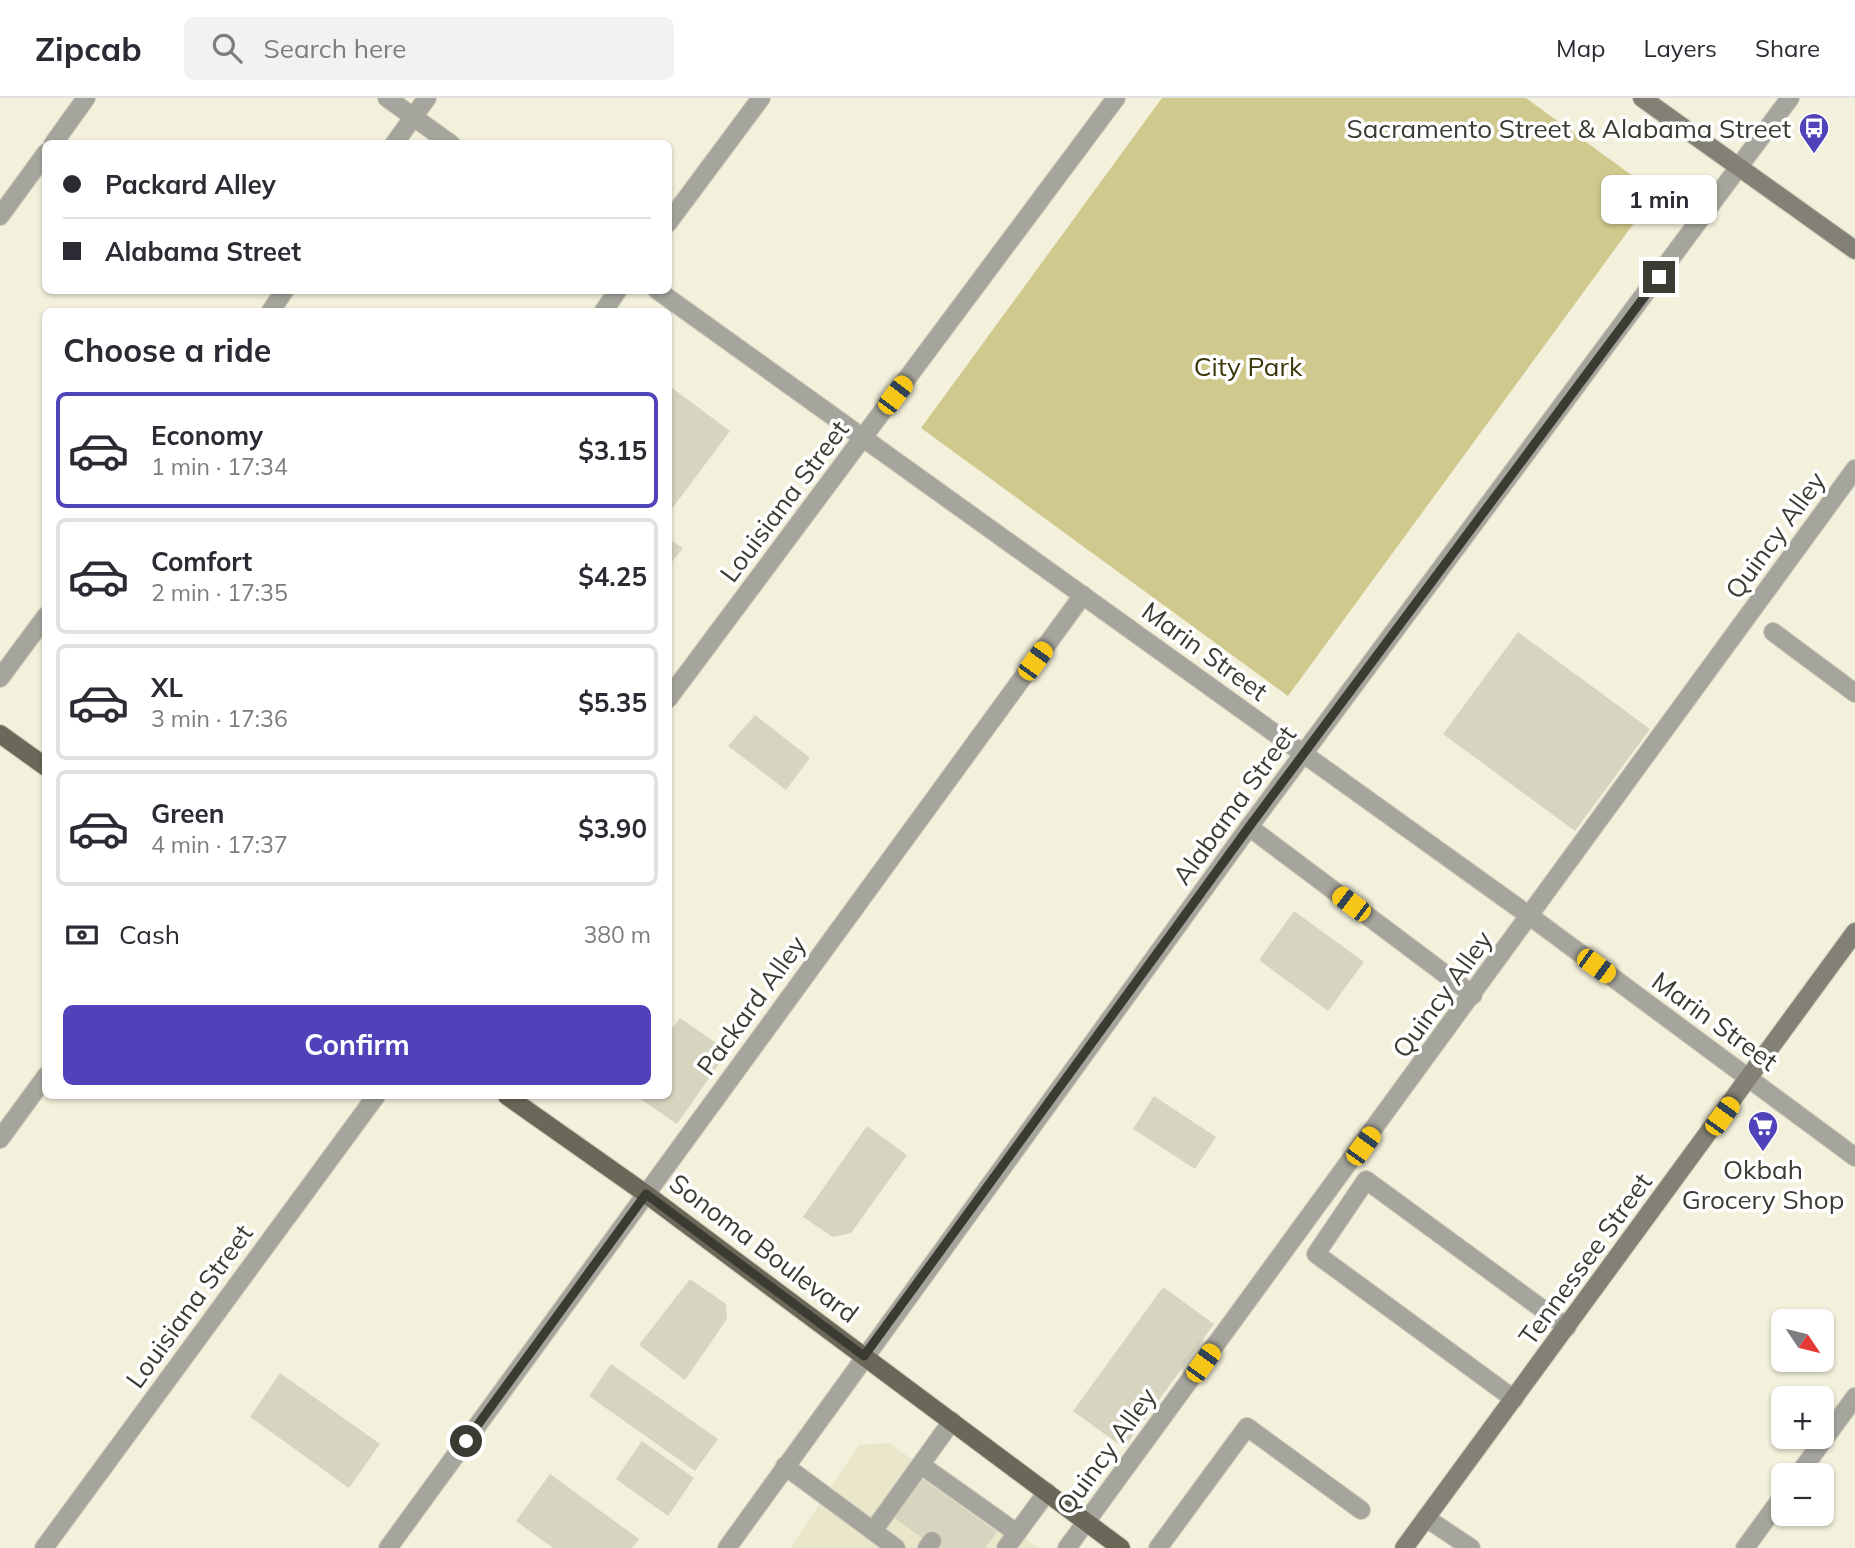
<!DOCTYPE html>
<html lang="en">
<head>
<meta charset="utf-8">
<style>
	body { margin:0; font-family:Mulish,sans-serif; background:#f2f2f3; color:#2b2b33; height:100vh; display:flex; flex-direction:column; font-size:26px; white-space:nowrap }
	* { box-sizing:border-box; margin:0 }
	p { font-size:23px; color:#7c7c81 }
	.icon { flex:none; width:38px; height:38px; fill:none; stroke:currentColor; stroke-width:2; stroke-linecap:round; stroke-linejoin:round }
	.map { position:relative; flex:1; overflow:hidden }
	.details { position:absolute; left:42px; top:210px; width:630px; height:791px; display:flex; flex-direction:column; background:#fff; border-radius:10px; box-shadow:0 2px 5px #0004 }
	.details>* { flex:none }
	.top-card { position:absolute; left:42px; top:42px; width:630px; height:154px; border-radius:10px; box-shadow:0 2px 5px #0004; display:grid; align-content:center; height:154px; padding:0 21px; background:#fff }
	.needle { width:46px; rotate:125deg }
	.controls { position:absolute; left:1771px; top:1211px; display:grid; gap:14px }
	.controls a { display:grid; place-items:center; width:63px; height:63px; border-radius:10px; background:#fff; box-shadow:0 2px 5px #0004; font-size:35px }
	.end { position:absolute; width:32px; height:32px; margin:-16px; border:9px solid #3c3b33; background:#fff; box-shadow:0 0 0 4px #fff }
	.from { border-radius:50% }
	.bubble { position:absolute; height:49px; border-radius:10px; background:#fff; box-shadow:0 2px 5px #0004; font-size:23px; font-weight:700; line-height:49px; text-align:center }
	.car { position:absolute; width:21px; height:42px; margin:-21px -10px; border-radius:9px; box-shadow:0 0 5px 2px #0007; background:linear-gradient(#f5c518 24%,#345 0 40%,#f5c518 0 76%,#345 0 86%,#f5c518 0) }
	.top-card b { display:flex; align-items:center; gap:24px; height:66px; font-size:26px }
	.top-card b+b { border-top:2px solid #e1e1e2 }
	.top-card i { width:18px; height:18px; background:#2b2b33 }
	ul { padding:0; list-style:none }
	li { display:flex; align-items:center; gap:21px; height:116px; margin:0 14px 10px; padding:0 7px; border:4px solid #e1e1e2; border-radius:10px }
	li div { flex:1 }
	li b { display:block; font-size:26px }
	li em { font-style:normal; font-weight:700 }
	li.on { border-color:#5043ba }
	li>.icon { width:63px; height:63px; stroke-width:1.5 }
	h2 { padding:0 21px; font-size:32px; line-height:84px }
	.pay { display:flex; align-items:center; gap:18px; height:77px; padding:0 21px; font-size:26px }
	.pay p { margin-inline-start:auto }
	.cta { display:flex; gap:14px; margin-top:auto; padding:14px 21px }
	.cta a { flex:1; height:80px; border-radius:10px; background:#5043ba; color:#fff; font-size:28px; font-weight:700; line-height:80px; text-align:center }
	header { display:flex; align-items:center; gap:42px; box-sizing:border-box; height:98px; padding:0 35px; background:#fff; border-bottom:2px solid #e1e1e2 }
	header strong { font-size:33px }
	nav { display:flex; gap:38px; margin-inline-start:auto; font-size:24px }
	.search { width:490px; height:63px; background:#f2f2f3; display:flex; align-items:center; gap:18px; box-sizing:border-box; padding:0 24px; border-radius:10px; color:#7c7c81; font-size:26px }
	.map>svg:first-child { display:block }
	.built { fill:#e9e6ca }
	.park { fill:#d0c98e }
	.building { fill:#d7d5c0 }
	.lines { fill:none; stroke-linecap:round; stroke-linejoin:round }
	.lane-casing { stroke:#cecdba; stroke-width:20 }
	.street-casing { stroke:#cecdba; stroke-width:20 }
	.secondary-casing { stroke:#cecdba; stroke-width:20 }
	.primary-casing { stroke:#cecdba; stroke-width:20 }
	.lane { stroke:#a6a59d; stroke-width:18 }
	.street { stroke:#a6a59d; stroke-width:18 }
	.secondary { stroke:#838175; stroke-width:18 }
	.primary { stroke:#6a6858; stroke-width:18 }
	.route { stroke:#3c3b33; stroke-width:9 }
	.labels { text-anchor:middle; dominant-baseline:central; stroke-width:7; stroke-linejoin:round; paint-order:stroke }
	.poi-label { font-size:26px; fill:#3c3b33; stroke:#fff; text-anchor:end }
	.park-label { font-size:26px; fill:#3c370a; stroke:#fff }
	.street-label { font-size:26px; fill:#3c3b33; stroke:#fff }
</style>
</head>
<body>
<header>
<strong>Zipcab</strong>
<div class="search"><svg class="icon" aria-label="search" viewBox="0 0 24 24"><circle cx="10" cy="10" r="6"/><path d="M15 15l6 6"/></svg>Search here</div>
<nav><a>Map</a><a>Layers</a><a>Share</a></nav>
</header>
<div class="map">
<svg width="1855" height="1450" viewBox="0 0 1855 1450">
	<rect width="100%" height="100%" fill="#f3f1dc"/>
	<polygon class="built" points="889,1345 1038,1450 790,1450 859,1347"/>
	<polygon class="park" points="1162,0 1526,0 1656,95 1288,598 921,330"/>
	<g class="building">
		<polygon points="668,287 730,333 668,416"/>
		<polygon points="668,440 683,450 668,469"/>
		<polygon points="1518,534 1650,631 1575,733 1443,636"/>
		<polygon points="755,617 810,660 786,692 728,648"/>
		<polygon points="1294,813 1364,864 1328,913 1259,862"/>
		<polygon points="680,920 728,953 677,1026 636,998 668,998 668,936"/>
		<polygon points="1154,998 1216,1039 1195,1071 1133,1031"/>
		<polygon points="867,1028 907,1057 851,1135 833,1139 803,1119"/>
		<polygon points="690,1181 726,1206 727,1221 685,1282 639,1247"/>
		<polygon points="1163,1189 1214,1226 1124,1350 1073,1313"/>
		<polygon points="611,1266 718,1341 695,1373 589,1298"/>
		<polygon points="280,1275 380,1346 349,1390 250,1319"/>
		<polygon points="642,1343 694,1380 668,1418 616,1381"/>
		<polygon points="550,1376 639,1441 632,1450 553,1450 516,1423"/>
		<polygon points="921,1380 997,1434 985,1450 936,1450 893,1419"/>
	</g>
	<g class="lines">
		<g class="lane-casing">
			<g id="lane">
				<polyline points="53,46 86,0"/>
				<polyline points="0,118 46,55"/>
				<polyline points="668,125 761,0"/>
				<polyline points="603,214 618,192"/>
				<polyline points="1773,534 1855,595"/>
				<polyline points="1249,729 1473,897"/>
				<polyline points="0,1041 46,978"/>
				<polyline points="1514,1301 1316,1156 1366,1082 1567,1229"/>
				<polyline points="921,1367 1017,1435"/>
				<polyline points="785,1368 896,1450"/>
				<polyline points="1798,1377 1855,1299"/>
				<polyline points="1426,1420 1471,1450"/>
				<polyline points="873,1433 952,1323"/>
				<polyline points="388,1450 1083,497"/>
				<polyline points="927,1450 932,1443"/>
				<polyline points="1006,1450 1047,1394"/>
				<polyline points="1067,1450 1855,371"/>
				<polyline points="1158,1450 1247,1329 1361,1412"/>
				<polyline points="1745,1450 1783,1398"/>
			</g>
		</g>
		<g class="street-casing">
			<g id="street">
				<polyline points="387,0 451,46"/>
				<polyline points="394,46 427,0"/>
				<polyline points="657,192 1531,819 1855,1059"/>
				<polyline points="270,214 285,192"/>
				<polyline points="0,580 46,518"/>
				<polyline points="668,601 1116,0"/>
				<polyline points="44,1450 376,998"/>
				<polyline points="727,1450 1249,729 1790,0"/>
			</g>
		</g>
		<g class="secondary-casing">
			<g id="secondary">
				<polyline points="1642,0 1855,152"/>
				<polyline points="1404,1450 1855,834"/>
			</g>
		</g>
		<g class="primary-casing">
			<g id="primary">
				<polyline points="0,636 46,669"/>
				<polyline points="507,998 646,1096 1121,1450"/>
			</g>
		</g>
		<use href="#lane" class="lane"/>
		<use href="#street" class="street"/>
		<use href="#secondary" class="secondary"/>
		<use href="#primary" class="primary"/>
	</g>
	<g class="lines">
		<polyline class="route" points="466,1343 646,1096 864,1258 1249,729 1659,179"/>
	</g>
	<defs>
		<g id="bus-pin" transform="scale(1.575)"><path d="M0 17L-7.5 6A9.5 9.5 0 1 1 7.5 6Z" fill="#5043ba" stroke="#fff"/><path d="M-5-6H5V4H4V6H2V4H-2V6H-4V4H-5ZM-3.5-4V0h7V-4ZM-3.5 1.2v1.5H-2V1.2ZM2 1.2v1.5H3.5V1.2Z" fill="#fff"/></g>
		<g id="supermarket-pin" transform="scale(1.575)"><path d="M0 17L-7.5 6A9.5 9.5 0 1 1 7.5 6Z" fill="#5043ba" stroke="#fff"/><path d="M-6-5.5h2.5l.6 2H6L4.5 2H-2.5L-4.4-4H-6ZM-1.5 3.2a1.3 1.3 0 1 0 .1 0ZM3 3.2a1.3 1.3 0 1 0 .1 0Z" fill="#fff"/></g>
	</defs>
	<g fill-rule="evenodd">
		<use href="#bus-pin" x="1814" y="30"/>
		<use href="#supermarket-pin" x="1763" y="1028"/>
	</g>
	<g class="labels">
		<g class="poi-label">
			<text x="1791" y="30">Sacramento Street &amp; Alabama Street</text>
			<text x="1763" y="1071" text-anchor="middle">Okbah<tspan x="1763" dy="30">Grocery Shop</tspan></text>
		</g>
		<g class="park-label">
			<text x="1248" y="268">City Park</text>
		</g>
		<g class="street-label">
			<text transform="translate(784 403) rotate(-53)">Louisiana Street</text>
			<text transform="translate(1775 437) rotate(-54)">Quincy Alley</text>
			<text transform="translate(1205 553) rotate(36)">Marin Street</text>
			<text transform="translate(1234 707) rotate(-54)">Alabama Street</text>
			<text transform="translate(1442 896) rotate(-54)">Quincy Alley</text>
			<text transform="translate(751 907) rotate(-54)">Packard Alley</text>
			<text transform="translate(1715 923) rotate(36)">Marin Street</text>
			<text transform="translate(764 1150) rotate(37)">Sonoma Boulevard</text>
			<text transform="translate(1585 1161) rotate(-54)">Tennessee Street</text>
			<text transform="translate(189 1208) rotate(-54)">Louisiana Street</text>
			<text transform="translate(1106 1353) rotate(-54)">Quincy Alley</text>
		</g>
	</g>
</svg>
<div class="controls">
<a><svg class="needle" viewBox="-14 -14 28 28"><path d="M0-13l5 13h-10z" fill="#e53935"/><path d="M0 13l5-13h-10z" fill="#7c7c81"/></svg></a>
<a>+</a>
<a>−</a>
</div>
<i class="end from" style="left:466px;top:1343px"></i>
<i class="end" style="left:1659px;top:179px"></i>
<div class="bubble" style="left:1601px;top:77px;width:116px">1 min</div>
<i class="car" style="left:895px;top:297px;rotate:37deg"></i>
<i class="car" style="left:1035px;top:563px;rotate:36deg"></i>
<i class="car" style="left:1351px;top:806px;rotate:307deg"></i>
<i class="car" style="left:1596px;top:868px;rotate:126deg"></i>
<i class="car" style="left:1722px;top:1018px;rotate:36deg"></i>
<i class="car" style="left:1363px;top:1048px;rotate:36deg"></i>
<i class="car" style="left:1203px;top:1265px;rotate:36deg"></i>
<div class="top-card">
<b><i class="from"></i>Packard Alley</b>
<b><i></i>Alabama Street</b>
</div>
<section class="details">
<h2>Choose a ride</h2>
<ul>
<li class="on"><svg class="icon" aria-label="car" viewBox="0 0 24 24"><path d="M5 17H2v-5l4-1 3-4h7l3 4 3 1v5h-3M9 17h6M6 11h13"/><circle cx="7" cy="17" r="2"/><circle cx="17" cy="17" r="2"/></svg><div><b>Economy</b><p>1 min · 17:34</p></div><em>$3.15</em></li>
<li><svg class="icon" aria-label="car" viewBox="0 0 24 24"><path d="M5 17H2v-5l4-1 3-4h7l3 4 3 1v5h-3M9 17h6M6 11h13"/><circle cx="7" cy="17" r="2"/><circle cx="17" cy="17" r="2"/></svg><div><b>Comfort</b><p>2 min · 17:35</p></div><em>$4.25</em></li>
<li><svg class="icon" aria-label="car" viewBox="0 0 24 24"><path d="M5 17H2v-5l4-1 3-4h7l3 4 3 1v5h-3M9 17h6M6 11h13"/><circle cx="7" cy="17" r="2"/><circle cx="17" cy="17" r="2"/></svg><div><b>XL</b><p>3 min · 17:36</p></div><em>$5.35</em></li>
<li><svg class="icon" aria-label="car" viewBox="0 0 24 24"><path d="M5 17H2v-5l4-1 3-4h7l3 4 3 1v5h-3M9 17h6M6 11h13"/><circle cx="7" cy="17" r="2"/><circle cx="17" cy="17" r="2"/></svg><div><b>Green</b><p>4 min · 17:37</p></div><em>$3.90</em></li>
</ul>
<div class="pay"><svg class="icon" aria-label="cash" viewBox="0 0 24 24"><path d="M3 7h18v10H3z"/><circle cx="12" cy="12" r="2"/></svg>Cash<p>380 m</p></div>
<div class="cta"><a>Confirm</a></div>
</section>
</div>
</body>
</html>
